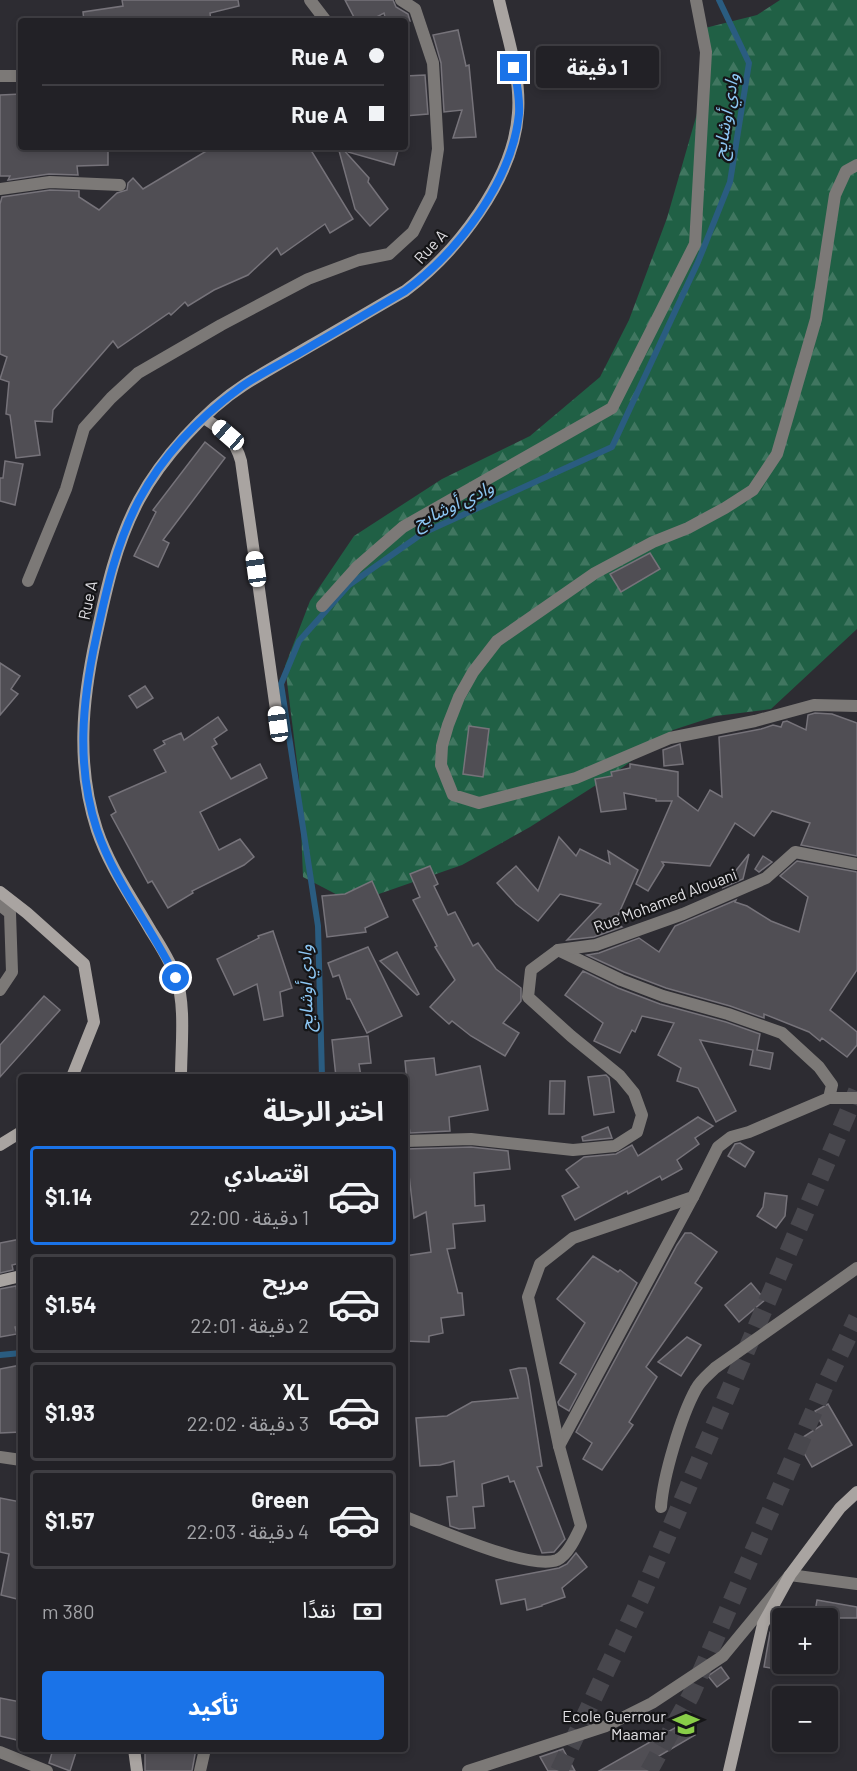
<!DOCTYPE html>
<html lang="ar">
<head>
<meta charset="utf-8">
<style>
	body { margin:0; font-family:Barlow,"Noto Sans Arabic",sans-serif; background:#2a292e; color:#f1f3f6; direction:rtl; height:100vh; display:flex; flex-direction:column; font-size:22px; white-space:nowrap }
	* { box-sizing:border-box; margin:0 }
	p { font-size:20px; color:#a2a3a7 }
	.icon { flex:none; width:33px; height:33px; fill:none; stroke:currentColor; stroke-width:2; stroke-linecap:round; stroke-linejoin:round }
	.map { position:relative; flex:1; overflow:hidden; direction:ltr }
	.sheet { position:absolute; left:18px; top:1074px; width:390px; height:678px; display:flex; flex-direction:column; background:#222126; border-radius:6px; box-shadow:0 3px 9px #0003,0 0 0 2px #3f3e43; direction:rtl }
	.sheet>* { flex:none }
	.guide { position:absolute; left:18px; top:18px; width:390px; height:132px; border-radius:6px; box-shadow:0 3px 9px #0003,0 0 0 2px #3f3e43; direction:rtl; display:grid; align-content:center; height:132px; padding:0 24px; background:#222126 }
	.fabs { position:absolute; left:772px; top:1608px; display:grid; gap:12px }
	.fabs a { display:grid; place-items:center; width:66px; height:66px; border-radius:6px; background:#222126; box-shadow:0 3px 9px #0003,0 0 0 2px #3f3e43; font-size:30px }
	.end { position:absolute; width:27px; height:27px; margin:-14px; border:8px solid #1a73e8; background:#fff; box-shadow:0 0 0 3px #fff }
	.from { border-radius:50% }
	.bubble { position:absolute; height:42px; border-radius:6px; background:#222126; box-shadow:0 3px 9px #0003,0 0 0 2px #3f3e43; font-size:20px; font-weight:700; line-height:42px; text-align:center; direction:rtl }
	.car { position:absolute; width:18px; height:36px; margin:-18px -9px; border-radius:8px; box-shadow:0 0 4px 2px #0007; background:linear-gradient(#fff 24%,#345 0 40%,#fff 0 76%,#345 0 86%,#fff 0) }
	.guide b { display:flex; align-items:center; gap:21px; height:57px; font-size:22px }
	.guide b+b { border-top:2px solid #3f3e43 }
	.guide i { width:15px; height:15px; background:#f1f3f6 }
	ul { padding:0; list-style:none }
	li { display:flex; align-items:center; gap:18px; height:99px; margin:0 12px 9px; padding:0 12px; border:3px solid #3f3e43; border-radius:6px }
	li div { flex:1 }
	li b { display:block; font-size:22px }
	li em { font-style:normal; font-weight:700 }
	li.selected { border-color:#1a73e8 }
	li>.icon { width:54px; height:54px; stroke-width:1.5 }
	h2 { padding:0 24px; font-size:27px; line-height:72px }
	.pay { display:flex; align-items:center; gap:15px; height:66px; padding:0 24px; font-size:22px }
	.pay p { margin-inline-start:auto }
	.button { display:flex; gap:12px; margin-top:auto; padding:12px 24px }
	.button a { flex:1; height:69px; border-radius:6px; background:#1a73e8; color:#fff; font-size:24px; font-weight:700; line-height:69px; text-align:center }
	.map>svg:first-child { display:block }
	.forest { fill:url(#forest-firs) }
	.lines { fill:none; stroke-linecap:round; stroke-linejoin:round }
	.stream { stroke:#2a5c80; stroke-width:6 }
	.building { fill:#504e54; stroke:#76737a; stroke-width:1.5 }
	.highway-tunnel { stroke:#48474d; stroke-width:18; stroke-dasharray:18 9; stroke-linecap:butt }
	.street { stroke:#7c7977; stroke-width:12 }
	.secondary { stroke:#a9a4a1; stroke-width:12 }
	.route { stroke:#1a73e8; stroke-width:8 }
	.labels { text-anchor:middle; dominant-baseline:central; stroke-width:4.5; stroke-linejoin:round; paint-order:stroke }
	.street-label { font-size:16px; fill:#e0dfe3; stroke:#151517 }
	.poi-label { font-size:16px; fill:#e0dfe3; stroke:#151517; text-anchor:end }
	.water-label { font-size:18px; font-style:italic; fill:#8dc7f4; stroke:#151517 }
</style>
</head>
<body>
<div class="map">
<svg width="857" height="1771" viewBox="0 0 857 1771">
	<defs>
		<pattern id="forest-firs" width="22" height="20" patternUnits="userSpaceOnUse" patternTransform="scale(1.5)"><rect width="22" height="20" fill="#206045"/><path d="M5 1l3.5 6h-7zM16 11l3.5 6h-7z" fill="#407660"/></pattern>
	</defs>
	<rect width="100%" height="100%" fill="#2d2c32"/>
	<polygon class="forest" points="780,0 857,0 857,629 771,709 716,716 673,730 615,773 530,827 462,865 353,903 303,877 299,778 285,666 310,601 354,536 442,479 530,436 600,377 629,320 667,218 700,103 701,29 757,15"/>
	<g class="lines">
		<g class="stream">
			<polyline points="322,1077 318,926 281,684 299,641 349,585 423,533 612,447 698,262 730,182 749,63 719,0"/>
			<polyline points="0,1355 21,1353"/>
		</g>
	</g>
	<g class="building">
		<polygon points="122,0 238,0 239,6 210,13 211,21 84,21 83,12 123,6"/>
		<polygon points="345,0 393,0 396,7 408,14 410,21 386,21 384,13 369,21 356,21"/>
		<polygon points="458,30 466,66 469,65 476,137 453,138 462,110 444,112 441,63 433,35"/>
		<polygon points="425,75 428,114 405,116 405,76"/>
		<polygon points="21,94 21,147 108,147 108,165 77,166 78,175 49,174 8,180 10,176 0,176 0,95"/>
		<polygon points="213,147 309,147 353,219 330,233 325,224 281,255 277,248 248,275 214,290 188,306 185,302 171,315 169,313 118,348 113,341 53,410 52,422 35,421 40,455 16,458 10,415 6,414 9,382 0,379 7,357 0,354 0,204 2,197 50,190 79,191 79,197 99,210 117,193 127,190 128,183 133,178 143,189"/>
		<polygon points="338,147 341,147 369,178 368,182 388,209 370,226 355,209"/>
		<polygon points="348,147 399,147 394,165 348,152"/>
		<polygon points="205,442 225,458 163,540 169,543 158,567 134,556 156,512 153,510"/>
		<polygon points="5,461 23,464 15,505 0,501 0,478 3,478"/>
		<polygon points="650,553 660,569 621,592 610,574"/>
		<polygon points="0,663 20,676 11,689 18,694 0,715"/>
		<polygon points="145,686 153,698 137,708 129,696"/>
		<polygon points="815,713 832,714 857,723 857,856 801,845 810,823 772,811 754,836 735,823 710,866 662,862 664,865 648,891 636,884 672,801 656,801 656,799 624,793 626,809 601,812 595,779 612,776 611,772 630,768 630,764 678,772 678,796 698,811 710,790 722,797 719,737 761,729 773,725 781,727 783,722 787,721 806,730 808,715"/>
		<polygon points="218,717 227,730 214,739 217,744 212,747 231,779 260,764 267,778 200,812 219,850 240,839 254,857 244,865 192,891 193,893 168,908 152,881 148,883 111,815 116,812 109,797 166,772 154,750 165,744 163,741 181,733 184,740"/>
		<polygon points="469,726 489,729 483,777 463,774"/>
		<polygon points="680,744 683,764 664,766 663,750"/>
		<polygon points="559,837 576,856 580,849 610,864 608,851 638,870 615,922 622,927 594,937 567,940 601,904 560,894 538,921 516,904 497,883 516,866 538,891"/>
		<polygon points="749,854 743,879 722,888"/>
		<polygon points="763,856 772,862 759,872 755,869"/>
		<polygon points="797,861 857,872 857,970 830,1010 857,1032 857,1045 847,1057 822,1038 820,1041 809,1032 764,1014 764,1018 730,1006 666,988 624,972 587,955 599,953 639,938 659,952 675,926 736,900 735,902 747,906 771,921 799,932 808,897 780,876"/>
		<polygon points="430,866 438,884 434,886 448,915 455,912 473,946 478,943 496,969 521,988 521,1001 503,1023 519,1033 505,1056 471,1036 452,1021 449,1024 430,1007 455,980 435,947 437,946 413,900 420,897 410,874"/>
		<polygon points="372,881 388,917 365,928 366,932 327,937 322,896 345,894"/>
		<polygon points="273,931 292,988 280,992 283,1016 264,1020 257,984 234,995 217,959 259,938 258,936"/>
		<polygon points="368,947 402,1016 367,1033 350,999 347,999 339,975 333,977 328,963"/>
		<polygon points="397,952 419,994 417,995 380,961"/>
		<polygon points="583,971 618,988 660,1004 726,1022 760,1034 757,1050 773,1053 770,1069 750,1065 753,1050 700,1040 736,1111 716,1122 698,1088 677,1081 681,1068 658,1055 674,1023 642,1016 635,1032 632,1030 620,1053 594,1041 603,1023 565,995"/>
		<polygon points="44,996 60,1010 0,1077 0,1045"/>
		<polygon points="368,1036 371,1063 359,1064 361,1077 336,1077 332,1040"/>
		<polygon points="434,1058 436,1075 480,1066 488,1110 449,1117 450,1131 410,1133 405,1100 405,1093 408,1093 405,1061"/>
		<polygon points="606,1075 609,1078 614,1112 594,1115 588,1077"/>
		<polygon points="550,1081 565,1081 564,1114 549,1114"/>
		<polygon points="698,1117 713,1126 695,1138 699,1144 677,1160 682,1169 662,1180 660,1176 628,1194 627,1191 575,1220 562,1196 579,1187 566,1170 584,1157 616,1154 632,1145 638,1156"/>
		<polygon points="608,1127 612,1138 583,1141 582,1137"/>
		<polygon points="740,1143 754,1152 745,1167 728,1156 735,1144"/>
		<polygon points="471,1147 508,1151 510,1169 474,1173 475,1206 484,1205 485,1221 453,1224 455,1248 447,1249 458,1293 462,1293 464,1315 441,1318 443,1333 429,1336 429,1342 405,1341 405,1256 431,1252 426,1212 414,1218 406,1149"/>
		<polygon points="765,1193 787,1196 785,1216 776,1228 757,1216 763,1207"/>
		<polygon points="685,1233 691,1233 717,1252 695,1283 702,1288 646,1367 657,1377 629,1422 633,1425 602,1470 583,1459 592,1443 576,1432 677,1245"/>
		<polygon points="21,1239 21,1263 12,1265 13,1270 0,1273 0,1243"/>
		<polygon points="593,1256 618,1272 620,1270 637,1283 569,1411 559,1405 558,1402 576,1374 560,1363 585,1323 557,1299"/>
		<polygon points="751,1283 765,1300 739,1322 725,1305"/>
		<polygon points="16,1286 18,1298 21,1298 21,1326 15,1327 17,1334 0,1337 0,1289"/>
		<polygon points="687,1337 701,1345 681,1376 658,1362"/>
		<polygon points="21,1365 21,1432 0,1433 0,1369"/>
		<polygon points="519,1368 526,1368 528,1376 542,1466 537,1467 565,1539 554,1552 542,1553 514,1481 510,1482 508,1476 482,1484 484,1506 473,1507 475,1528 459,1529 450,1526 447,1497 457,1496 454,1461 440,1465 420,1466 416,1418 447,1416 472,1402 518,1398 510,1370"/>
		<polygon points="828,1404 852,1445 812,1467 797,1441 822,1425 815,1411"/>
		<polygon points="0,1498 21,1502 21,1600 1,1595 9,1554 0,1552"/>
		<polygon points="576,1553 587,1567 562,1588 565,1597 542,1605 542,1606 527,1610 525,1599 501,1604 496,1580 559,1568 567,1564"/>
		<polygon points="817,1600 857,1607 857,1618 814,1618"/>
		<polygon points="783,1619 783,1670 764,1667 770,1632"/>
		<polygon points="721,1667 729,1678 717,1687 708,1676"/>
		<polygon points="0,1698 21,1702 21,1741 0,1736"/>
		<polygon points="687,1721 695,1735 647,1763 651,1771 599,1771"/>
		<polygon points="53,1749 77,1749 70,1771 49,1763"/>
		<polygon points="145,1749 196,1749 192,1771 145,1771"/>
		<polygon points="563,1749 575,1771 548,1771 540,1757"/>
	</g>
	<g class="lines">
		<g class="highway-tunnel">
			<polyline points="559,1771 642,1595 857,1091"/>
			<polyline points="649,1771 691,1695 825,1385 857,1318"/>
		</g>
		<g class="street">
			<polyline points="310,0 326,21"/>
			<polyline points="0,76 21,76"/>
			<polyline points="857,165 846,171 835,195 816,319 777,454 753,490 725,508 688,528 653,542 595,573 497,641 473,672 459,697 448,725 442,746 441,765 453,795 479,803 576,778 670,738 755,721 814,705 857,706"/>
			<polyline points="0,189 50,182 120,185"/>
			<polyline points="28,581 66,489 84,428 111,398 138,373 221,325 308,279 359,260 389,254 413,232 431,196 438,149 433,63 415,9 401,0"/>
			<polyline points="322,606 357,567 403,527 612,408 695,244 706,52 696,0"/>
			<polyline points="0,905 10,913 12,972 0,990"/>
			<polyline points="558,950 621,980 663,996 728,1014 782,1033 819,1067 832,1085 829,1098"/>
			<polyline points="405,1141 471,1139 573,1150 615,1146 637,1132 642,1115 634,1093 620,1076 571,1036 528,997 531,970 558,950 596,945 683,914 766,878 795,852 857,864"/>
			<polyline points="559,1446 693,1197"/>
			<polyline points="0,1457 21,1460"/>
			<path d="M661 1507C663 1477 681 1416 696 1389 700 1381 709 1374 715 1368L857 1268"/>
			<path d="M405 1517C435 1528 529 1571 557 1560 568 1555 576 1537 581 1526L559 1446 528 1297 540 1264 573 1238 693 1197 718 1147 731 1137 749 1132 829 1098H857"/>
			<polyline points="0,1752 47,1771"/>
			<polyline points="200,1771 205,1749"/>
			<polyline points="468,1771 606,1726 652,1703 723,1656 790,1575 857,1584"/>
		</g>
		<g class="secondary">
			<path d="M204 418C223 430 235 439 241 461L278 724"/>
			<polyline points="0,892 27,913 84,964 94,1022 72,1077"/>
			<path d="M181 1077C181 1047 186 1005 176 977 170 961 160 945 151 931 132 898 109 866 97 830 76 766 82 701 96 637 106 590 116 543 139 500 161 459 205 410 244 385 266 371 288 359 310 346 342 328 373 309 405 291 456 253 514 179 518 113 521 76 507 36 499 0"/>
			<polyline points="0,1145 21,1132"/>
			<polyline points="0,1281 21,1276"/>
			<polyline points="134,1749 137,1771"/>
			<polyline points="729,1771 763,1624 790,1575 840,1508 857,1492"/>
		</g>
	</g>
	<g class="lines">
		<path class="route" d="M176 978C152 928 115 883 97 830 76 767 82 702 96 638 106 591 116 544 139 500 163 455 200 417 241 387 258 375 278 365 296 355 332 334 369 312 405 291 458 252 512 181 519 114 520 99 517 83 514 68"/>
	</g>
	<defs>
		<g id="school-bare" transform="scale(2.07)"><path d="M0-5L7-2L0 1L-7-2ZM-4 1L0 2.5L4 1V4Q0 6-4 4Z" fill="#89ce48" stroke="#151517" stroke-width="2.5" paint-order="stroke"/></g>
	</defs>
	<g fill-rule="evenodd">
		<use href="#school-bare" x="686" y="1724"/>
	</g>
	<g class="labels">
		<g class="street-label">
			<text transform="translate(430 246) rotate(-47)">Rue A</text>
			<text transform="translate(87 600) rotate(-78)">Rue A</text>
			<text transform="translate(665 900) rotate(-21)">Rue Mohamed Alouani</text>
		</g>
		<g class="poi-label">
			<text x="666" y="1715">Ecole Guerrour<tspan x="666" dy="18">Maamar</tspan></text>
		</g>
		<g class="water-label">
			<text transform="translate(725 116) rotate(-81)">وادي أوشايح</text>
			<text transform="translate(453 504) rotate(-26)">وادي أوشايح</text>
			<text transform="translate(305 988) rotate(-91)">وادي أوشايح</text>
		</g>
	</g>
</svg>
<div class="fabs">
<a>+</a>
<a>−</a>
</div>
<i class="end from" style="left:176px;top:978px"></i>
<i class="end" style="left:514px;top:68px"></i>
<div class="bubble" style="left:536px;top:46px;width:123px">1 دقيقة</div>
<i class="car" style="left:228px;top:435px;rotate:311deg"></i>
<i class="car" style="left:256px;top:569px;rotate:352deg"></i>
<i class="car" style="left:278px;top:724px;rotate:352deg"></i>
<div class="guide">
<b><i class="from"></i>Rue A</b>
<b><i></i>Rue A</b>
</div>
<section class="sheet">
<h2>اختر الرحلة</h2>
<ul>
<li class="selected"><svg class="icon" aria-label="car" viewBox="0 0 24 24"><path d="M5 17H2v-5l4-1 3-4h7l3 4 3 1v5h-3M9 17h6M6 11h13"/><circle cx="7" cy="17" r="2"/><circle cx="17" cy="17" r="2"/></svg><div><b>اقتصادي</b><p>1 دقيقة · 22:00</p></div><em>$1.14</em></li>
<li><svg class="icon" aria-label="car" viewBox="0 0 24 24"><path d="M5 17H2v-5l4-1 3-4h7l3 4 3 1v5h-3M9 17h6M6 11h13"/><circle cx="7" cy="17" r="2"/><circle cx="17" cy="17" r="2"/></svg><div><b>مريح</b><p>2 دقيقة · 22:01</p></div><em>$1.54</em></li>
<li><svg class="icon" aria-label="car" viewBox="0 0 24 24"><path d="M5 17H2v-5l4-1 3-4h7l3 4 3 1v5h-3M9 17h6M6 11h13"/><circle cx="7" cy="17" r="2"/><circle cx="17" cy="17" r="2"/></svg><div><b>XL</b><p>3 دقيقة · 22:02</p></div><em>$1.93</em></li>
<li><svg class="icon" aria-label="car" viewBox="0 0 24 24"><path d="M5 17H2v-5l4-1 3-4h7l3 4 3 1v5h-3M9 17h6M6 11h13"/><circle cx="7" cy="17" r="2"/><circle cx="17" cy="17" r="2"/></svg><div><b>Green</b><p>4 دقيقة · 22:03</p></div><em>$1.57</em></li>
</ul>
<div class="pay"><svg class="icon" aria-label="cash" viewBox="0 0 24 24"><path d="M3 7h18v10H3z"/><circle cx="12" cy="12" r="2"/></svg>نقدًا<p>380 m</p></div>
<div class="button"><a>تأكيد</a></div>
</section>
</div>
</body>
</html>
